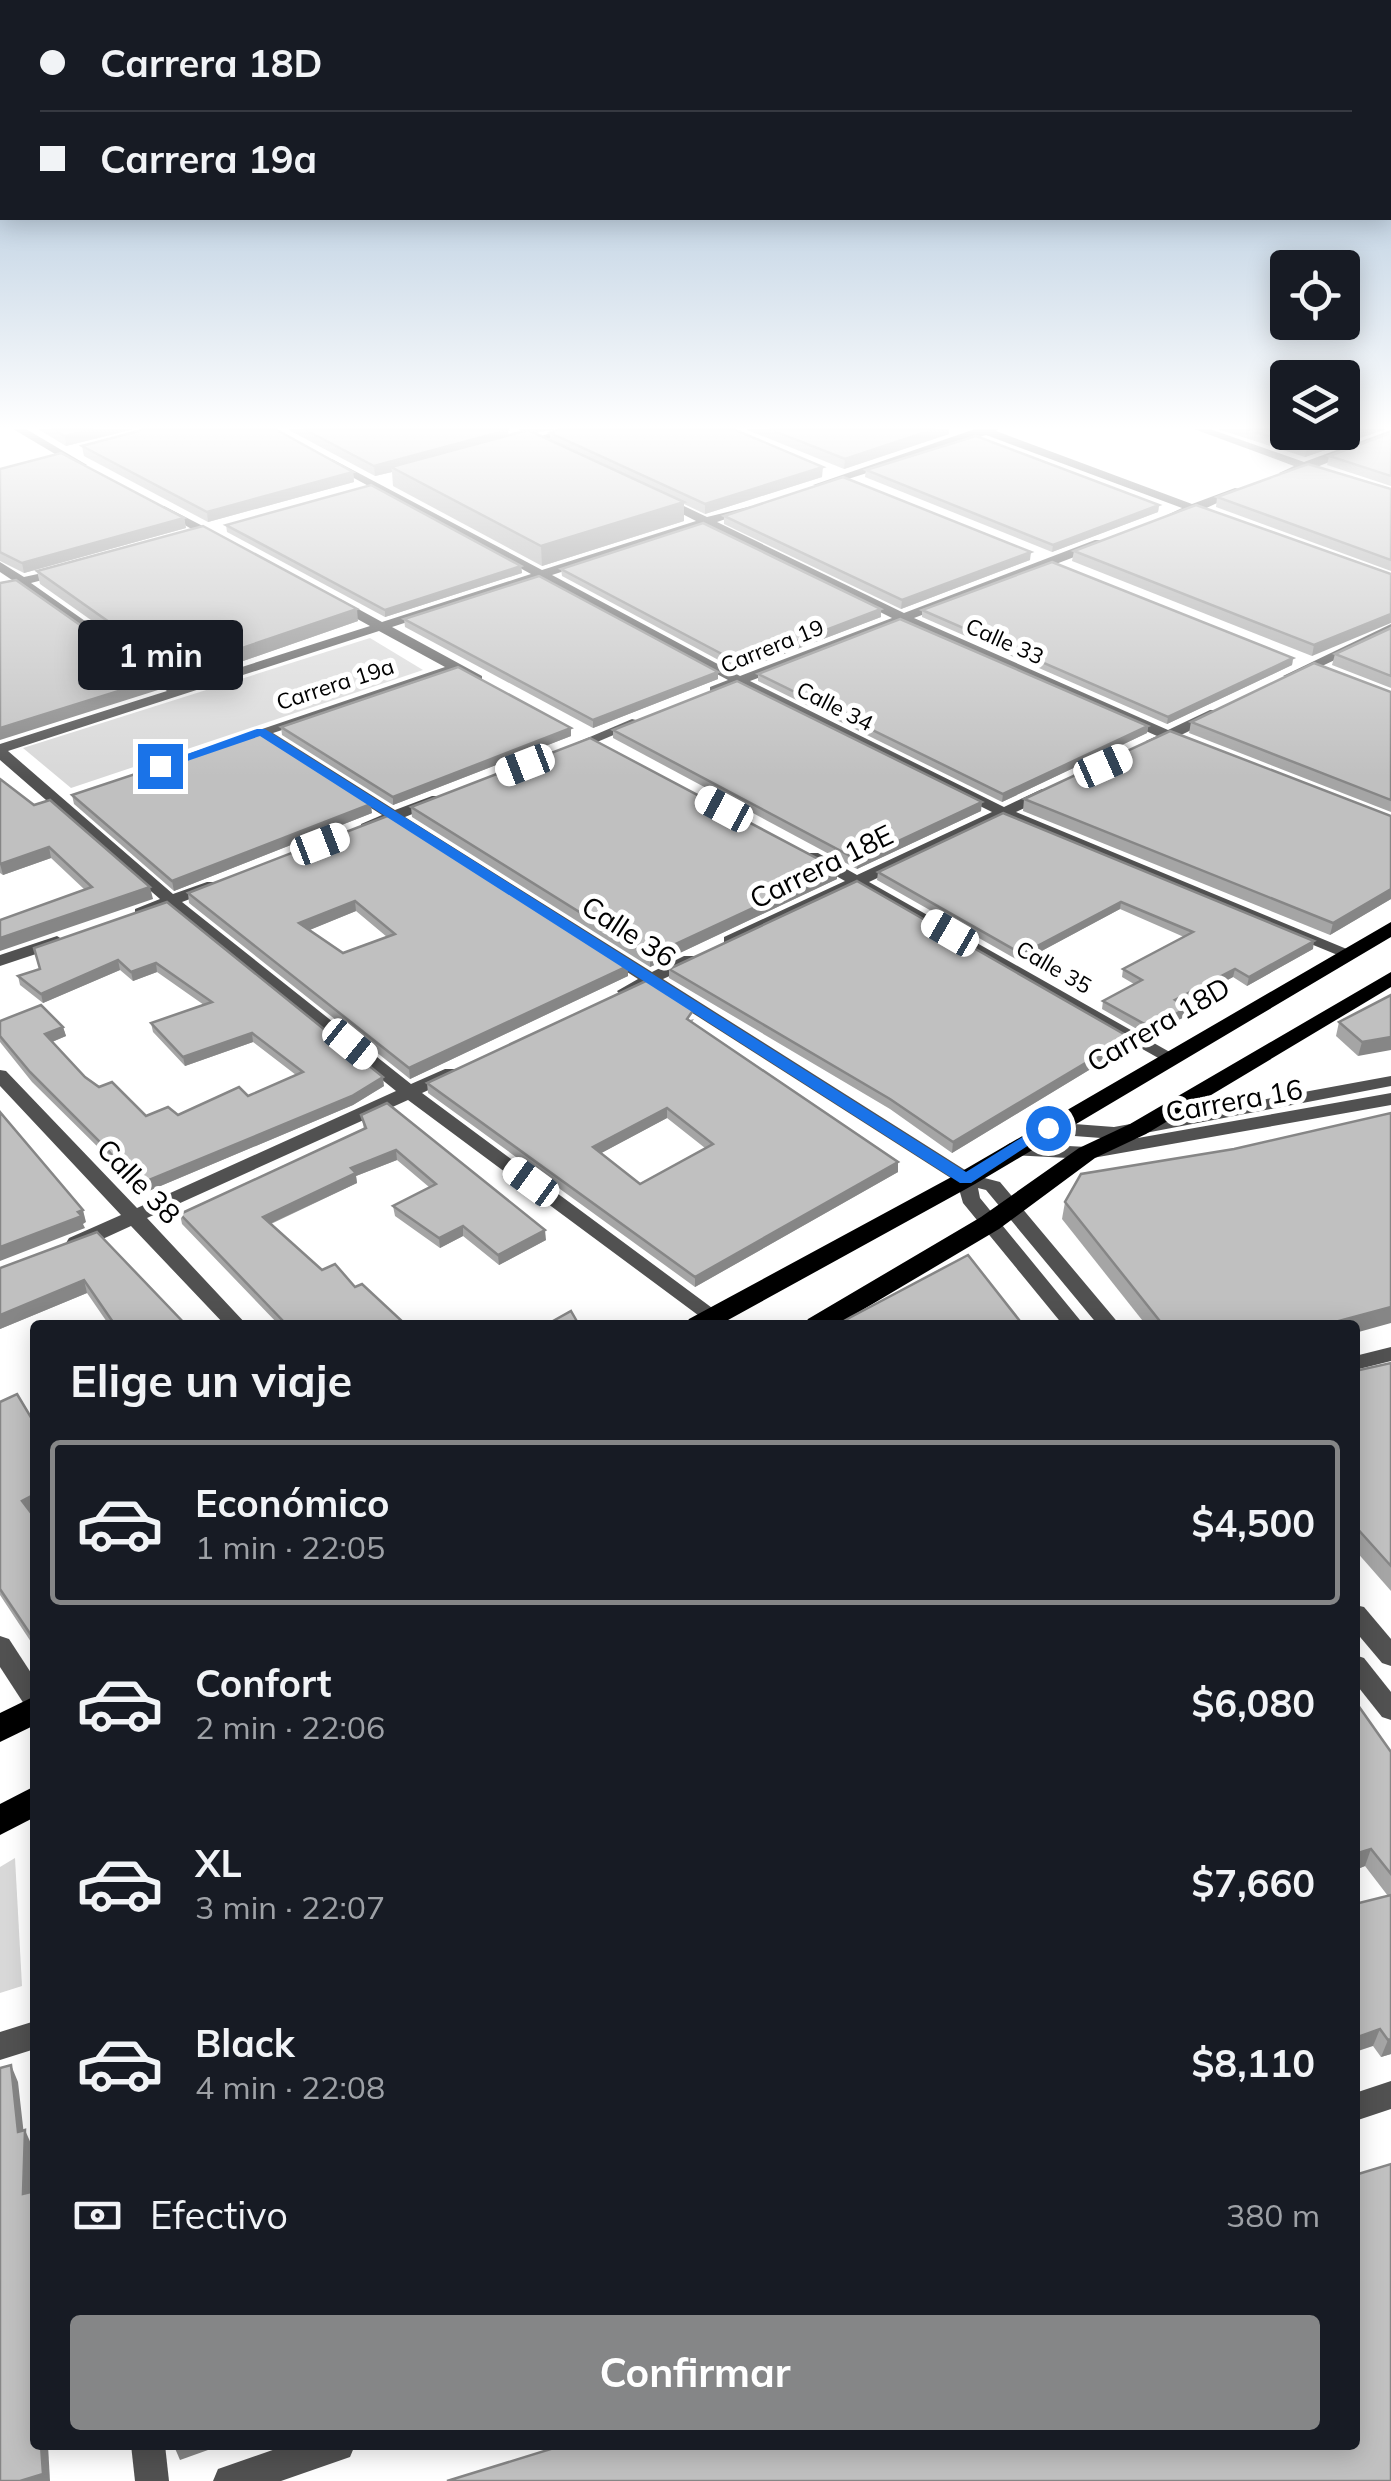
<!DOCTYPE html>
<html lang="es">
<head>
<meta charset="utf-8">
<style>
	body { margin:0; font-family:Mulish,sans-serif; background:#20242c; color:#f1f3f6; height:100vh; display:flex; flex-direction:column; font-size:38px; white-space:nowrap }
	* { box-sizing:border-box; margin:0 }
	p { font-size:32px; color:#9ea1a6 }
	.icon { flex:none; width:55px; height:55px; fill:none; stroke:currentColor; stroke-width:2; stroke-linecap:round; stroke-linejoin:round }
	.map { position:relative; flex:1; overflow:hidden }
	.sheet { position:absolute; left:30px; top:1320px; width:1330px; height:1130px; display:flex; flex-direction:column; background:#171b24; border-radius:10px; box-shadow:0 5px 25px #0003 }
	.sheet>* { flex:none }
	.hud { position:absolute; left:0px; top:0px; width:1392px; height:220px; box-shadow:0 5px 25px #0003; display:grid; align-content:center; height:220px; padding:0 40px; background:#171b24 }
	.controls { position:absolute; left:1270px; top:250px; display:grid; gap:20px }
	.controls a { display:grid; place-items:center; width:90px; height:90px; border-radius:10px; background:#171b24; box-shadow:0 5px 25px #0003; font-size:50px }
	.end { position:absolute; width:45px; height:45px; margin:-22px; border:12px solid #1a73e8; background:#fff; box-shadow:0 0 0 5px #fff }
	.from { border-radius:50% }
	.bubble { position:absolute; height:70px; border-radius:10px; background:#171b24; box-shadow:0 5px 25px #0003; font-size:32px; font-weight:700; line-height:70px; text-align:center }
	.car { position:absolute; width:30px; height:60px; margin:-30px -15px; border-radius:12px; box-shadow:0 0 8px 2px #0007; background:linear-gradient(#fff 24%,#345 0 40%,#fff 0 76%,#345 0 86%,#fff 0) }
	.hud b { display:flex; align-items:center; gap:35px; height:95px; font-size:38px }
	.hud b+b { border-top:2px solid #363941 }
	.hud i { width:25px; height:25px; background:#f1f3f6 }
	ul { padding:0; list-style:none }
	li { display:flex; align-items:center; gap:30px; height:165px; margin:0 20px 15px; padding:0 20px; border:5px solid transparent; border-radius:10px }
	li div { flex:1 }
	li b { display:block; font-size:38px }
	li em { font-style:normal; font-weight:700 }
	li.selected { border-color:#858687 }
	li>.icon { width:90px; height:90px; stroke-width:1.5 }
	h2 { padding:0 40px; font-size:45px; line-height:120px }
	.pay { display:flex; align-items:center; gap:25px; height:110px; padding:0 40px; font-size:38px }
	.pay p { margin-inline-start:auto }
	.button { display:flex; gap:20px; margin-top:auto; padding:20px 40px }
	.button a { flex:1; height:115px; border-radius:10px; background:#858687; color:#fff; font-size:40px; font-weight:700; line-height:115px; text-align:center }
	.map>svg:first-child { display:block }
	.green { fill:#d8d8d8 }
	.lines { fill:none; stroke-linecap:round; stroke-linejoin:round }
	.minor { fill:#515151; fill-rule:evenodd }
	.tertiary { fill:#515151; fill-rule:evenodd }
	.primary { fill:#000; fill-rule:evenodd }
	.wall { fill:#a5a5a5; fill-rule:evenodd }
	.shaded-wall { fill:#868686 }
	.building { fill:#c0c0c0; stroke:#868686; stroke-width:2.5; fill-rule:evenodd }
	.route { fill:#1a73e8 }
	.labels { text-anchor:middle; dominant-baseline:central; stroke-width:10; stroke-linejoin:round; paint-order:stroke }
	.far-street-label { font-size:22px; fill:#000; stroke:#fff }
	.street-label { font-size:28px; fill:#000; stroke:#fff }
</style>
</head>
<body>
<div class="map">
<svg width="1391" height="2481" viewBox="0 0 1391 2481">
	<rect width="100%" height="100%" fill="#fff"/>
	<g class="green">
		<polygon points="370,638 423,670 71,788 23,748"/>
		<polygon points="15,1858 22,1986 0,1993 0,1867"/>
	</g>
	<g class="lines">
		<g class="minor">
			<polygon points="13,429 26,429 87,465 77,467"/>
			<polygon points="562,429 579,429 522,448 513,446"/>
			<polygon points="975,429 998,429 996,431 1192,504 1235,488 1245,490 1200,511 1173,519 1167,515 1182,508 986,435 823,487 813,485"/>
			<polygon points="1194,429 1210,429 1304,462 1391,430 1391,437 1312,469 1285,476 1279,473 1294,466"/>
			<path d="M332 459 542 570 696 521 657 501V497H665L707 517 752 506V510L717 522 904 613 1095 540H1103V546L914 618 1168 730 1210 710H1220V716L1179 736V741L1146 747V741L1157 736 903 623 750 681 1004 807 1042 789H1052V795L1016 812 1354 952 1346 957 1340 956 1004 818 869 882 1175 1055 1178 1059 1175 1063 1169 1064 856 888 736 945H724V937L845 881 806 859V853H818L857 875 992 812 738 686 710 693V687L728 680 540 579 392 627 482 676V682H472L455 673 273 733 395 810 432 796H442V802L405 817 652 972 684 956H696V964L663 979 973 1175 1000 1182 1120 1325H1098L986 1190 978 1188 980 1198 1084 1325H1063L963 1203 957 1182 650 986 632 995H620L617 991 638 979 392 822 371 830H361V824L382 815 260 737 192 759 185 755 445 667 379 631 8 751 173 894 207 882H219V888L182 902 411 1084 445 1069H457L460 1073 457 1077 422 1093 723 1316 713 1323 706 1321 408 1100 147 1218 247 1325H225L131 1226 83 1248H69L66 1243 69 1238 121 1215 0 1086V1070L6 1071 137 1208 396 1091 169 907 141 917 135 915V909L160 899 0 760V744L167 691 20 586 0 591V583L12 580 0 572V562L24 577 65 568V574L31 583 179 687 370 626 332 605V599H340L382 622 531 574 328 464 326 462ZM706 525 892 618 740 676 552 575Z"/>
			<polygon points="164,506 226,538 228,541 218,544 160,511 160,507"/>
			<polygon points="1391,624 1391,633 1295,679 1283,676"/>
			<polygon points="632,719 644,722 576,751 564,748"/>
			<polygon points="57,936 65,941 63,945 0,966 0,955"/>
			<polygon points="1391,1347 1391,1361 1355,1370 1355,1356"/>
			<polygon points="1355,1605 1364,1607 1391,1639 1391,1666 1382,1663 1355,1631"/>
			<polygon points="0,1636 9,1639 35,1679 35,1710 26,1707 0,1667"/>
			<polygon points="1355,1655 1364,1658 1391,1692 1391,1720 1382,1717 1355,1683"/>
			<polygon points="35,2021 35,2049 0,2060 0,2032"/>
			<polygon points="1391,2081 1391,2109 1355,2121 1355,2093"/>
			<polygon points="131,2445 165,2445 169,2481 135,2481"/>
			<polygon points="287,2445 355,2445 350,2457 281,2481 213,2481 218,2469"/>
		</g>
		<g class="tertiary">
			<polygon points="1391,1076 1391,1086 1114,1139 1048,1134 1039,1128 1048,1122 1114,1127"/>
			<polygon points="1391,1093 1391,1105 1087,1159 1010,1155 1001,1149 1010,1143 1087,1147"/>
		</g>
		<g class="primary">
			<polygon points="1391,922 1391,937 975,1184 719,1325 685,1325 689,1319 957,1174"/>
			<polygon points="1391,972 1391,987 1146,1134 1095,1158 999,1229 837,1325 804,1325 808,1319 981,1217 1079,1148 1130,1124"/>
			<polygon points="35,1696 35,1725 0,1742 0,1713"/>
			<polygon points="35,1786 35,1817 0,1835 0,1804"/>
		</g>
	</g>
	<g class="wall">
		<polygon points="38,429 134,429 66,446"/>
		<polygon points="287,429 507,429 509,436 525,431 515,429 557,429 534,433 550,441 550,433 822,477 705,514 684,504 684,521 542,566 393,486 392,472 375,476"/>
		<polygon points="745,429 949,429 949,434 844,469"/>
		<polygon points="1217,429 1386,429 1305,457"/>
		<polygon points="1391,433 1391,486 1327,465 1329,456"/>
		<polygon points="82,446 353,472 354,482 208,522 84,456"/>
		<polygon points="0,469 184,518 186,528 24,573 0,561"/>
		<polygon points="866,470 1159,505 1158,512 1052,552 865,477"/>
		<polygon points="1391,489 1391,571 1216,507 1217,497"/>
		<polygon points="724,516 1030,560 901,609 724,524"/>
		<polygon points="226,525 521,566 522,573 385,617 227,532"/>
		<polygon points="1074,551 1391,574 1312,656 1072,561"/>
		<polygon points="561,569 881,617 739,671 562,576"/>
		<polygon points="37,571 358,621 180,683 40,584"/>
		<polygon points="922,610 1293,658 1292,665 1167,724 922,617"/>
		<polygon points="404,619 718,672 718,679 593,728 405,627"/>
		<polygon points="1391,628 1391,688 1332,665 1335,654"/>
		<polygon points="758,674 1148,726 1147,733 1002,802 758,681"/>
		<polygon points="1391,692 1391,812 1189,733 1191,722"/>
		<polygon points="281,727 571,728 571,736 393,805 282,735"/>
		<polygon points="613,730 981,811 857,869 613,738"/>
		<polygon points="0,779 153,899 85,890 51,858 3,875 0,873"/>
		<polygon points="72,795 372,813 174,891 74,804"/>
		<polygon points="1024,799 1391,816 1391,899 1330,935 1023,811"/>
		<polygon points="411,807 837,879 650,967 412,817"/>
		<polygon points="1003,813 1313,949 1247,986 1233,977 1182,1004 1187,1008 1186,1016 1149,1036 1102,1009 1103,1001 1134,984 1122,977 1123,969 1184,937 1120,909 1021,962 877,880 878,872"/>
		<path d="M390 815 628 966V976L410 1079 189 903 188 893ZM356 911 387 937 343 953 309 930Z"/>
		<polygon points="167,902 384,1086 353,1105 139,1195 109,1158 32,1082 0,1042 0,1021 63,1027 66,1036 52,1042 85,1077 146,1116 178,1115 248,1096 296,1075 253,1042 185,1066 153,1032 151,1023 204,1005 157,972 133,981 120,970 43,1003 20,985 18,976 40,969"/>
		<polygon points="669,969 1127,1047 952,1153 890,1109 669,978"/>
		<polygon points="1391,995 1358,1056 1336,1036 1339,1022"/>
		<path d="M694 1019 692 1022 898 1172 695 1287 428 1093 427 1083ZM667 1118 705 1148 640 1184 601 1153Z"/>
		<polygon points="361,1115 546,1240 499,1265 463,1236 440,1248 395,1216 393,1206 429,1187 397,1160 356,1176 357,1183 271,1224 322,1270 355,1287 404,1323 404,1325 279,1325 182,1224 180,1214 364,1129"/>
		<polygon points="1065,1202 1355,1325 1146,1325 1062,1219"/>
		<polygon points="97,1232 186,1325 109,1325 87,1293 0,1329 0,1268"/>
		<polygon points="1391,1363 1391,1591 1355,1550 1355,1371"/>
		<polygon points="0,1402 35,1424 35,1509 30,1512 35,1518 35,1648 0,1595"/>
		<polygon points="1355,1701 1391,1752 1391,2054 1381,2057 1373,2046 1388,1896 1365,1866 1355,1870"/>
	</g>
	<g class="shaded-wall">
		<polygon points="94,429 134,429 66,446 65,436"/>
		<polygon points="534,429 557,429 534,433"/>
		<polygon points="935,429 949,429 949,434 844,469 845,459"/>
		<polygon points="1362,429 1386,429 1305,457 1307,448"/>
		<polygon points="508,430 509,440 391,467 392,472 375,476 374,466"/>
		<polygon points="823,467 822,477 705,514 705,504"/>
		<polygon points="353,472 354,482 208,522 207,512"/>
		<polygon points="684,502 684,521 542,566 541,546"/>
		<polygon points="1159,505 1158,512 1052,552 1053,545"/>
		<polygon points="184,518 186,528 24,573 22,563"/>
		<polygon points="1031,552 1030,560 901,609 902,600"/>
		<polygon points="521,566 522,573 385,617 385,610"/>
		<polygon points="357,609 358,621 180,683 177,670"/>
		<polygon points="881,609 881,617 739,671 739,663"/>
		<polygon points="1391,614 1391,623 1312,656 1314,645"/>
		<polygon points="1293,658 1292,665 1167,724 1168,717"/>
		<polygon points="718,672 718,679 593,728 593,720"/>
		<polygon points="157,679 158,690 0,740 0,728"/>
		<polygon points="1148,726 1147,733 1002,802 1003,794"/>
		<polygon points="571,728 571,736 393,805 393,797"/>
		<polygon points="982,802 981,811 857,869 858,860"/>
		<polygon points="371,804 372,813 174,891 172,881"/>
		<polygon points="49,847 51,858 3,875 0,864"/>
		<polygon points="837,869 837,879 650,967 650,956"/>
		<polygon points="150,887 153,899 0,951 0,938"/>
		<polygon points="1391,889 1391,899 1330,935 1333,923"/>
		<polygon points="355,901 356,911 300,934 299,923"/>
		<polygon points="1121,902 1120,909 1021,962 1022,954"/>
		<polygon points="1314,941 1313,949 1247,986 1249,977"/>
		<polygon points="118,960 120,970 43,1003 41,994"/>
		<polygon points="156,963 157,972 133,981 131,972"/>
		<polygon points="628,966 628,976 410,1079 409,1068"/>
		<polygon points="1235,969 1233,977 1174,1009 1175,1000"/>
		<polygon points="1187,1008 1186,1016 1149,1036 1150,1027"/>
		<polygon points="63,1027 66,1036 47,1044 45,1034"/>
		<polygon points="252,1033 253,1042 185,1066 183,1057"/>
		<polygon points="1129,1037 1127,1047 952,1153 953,1142"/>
		<polygon points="1391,1037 1391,1050 1358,1056 1362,1042"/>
		<polygon points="383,1077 384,1086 353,1105 139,1195 137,1185"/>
		<polygon points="667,1108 667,1118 594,1157 593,1147"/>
		<polygon points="396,1150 397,1160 356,1176 357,1183 265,1226 263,1217 351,1168"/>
		<polygon points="898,1162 898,1172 695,1287 695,1277"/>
		<polygon points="83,1210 86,1222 83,1224 85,1228 0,1261 0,1247"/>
		<polygon points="463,1226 463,1236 440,1248 439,1238"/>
		<polygon points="545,1230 546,1240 499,1265 498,1255"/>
		<polygon points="84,1280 87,1293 0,1329 0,1315"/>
		<polygon points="1391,1307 1391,1323 1355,1333 1355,1325 1324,1325"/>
		<polygon points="35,1494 35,1509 26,1514 22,1501"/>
		<polygon points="1371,1849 1365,1866 1355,1870 1355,1854"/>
		<polygon points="1380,2029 1373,2046 1355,2052 1355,2038"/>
		<polygon points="1391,2039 1391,2054 1381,2057 1388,2040"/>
		<polygon points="11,2065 18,2082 25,2144 25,2130 32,2146 30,2211 23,2194"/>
		<polygon points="41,2445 48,2445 50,2481 20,2481"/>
		<polygon points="176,2445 222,2445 180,2460 174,2446"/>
	</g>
	<g class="building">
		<polygon points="52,429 94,429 65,436"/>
		<polygon points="146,429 275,429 353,472 207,512 82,446"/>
		<polygon points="304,429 507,429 508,430 374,466"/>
		<polygon points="561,429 733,429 823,467 705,504 550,433"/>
		<polygon points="769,429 935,429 845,459"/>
		<polygon points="1247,429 1288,429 1288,432 1342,432 1342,429 1362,429 1307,448"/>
		<polygon points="528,430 684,502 541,546 391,467"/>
		<polygon points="1391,433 1391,476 1329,456"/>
		<polygon points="976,436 1159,505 1053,545 866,470"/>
		<polygon points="61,453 184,518 22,563 0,552 0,469"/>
		<polygon points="1308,464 1391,489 1391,560 1217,497"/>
		<polygon points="843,477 1031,552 902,600 724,516"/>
		<polygon points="371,485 521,566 385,610 226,525"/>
		<polygon points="1196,505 1391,574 1391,614 1314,645 1074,551"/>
		<polygon points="703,523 881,609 739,663 561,569"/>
		<polygon points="203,526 357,609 177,670 37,571"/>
		<polygon points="1052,562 1293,658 1168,717 922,610"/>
		<polygon points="539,576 718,672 593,720 404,619"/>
		<polygon points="16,580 157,679 0,728 0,583"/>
		<polygon points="900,619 1148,726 1003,794 758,674"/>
		<polygon points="1391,628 1391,676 1335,654"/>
		<polygon points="1314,663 1391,692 1391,800 1191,722"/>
		<polygon points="458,667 571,728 393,797 281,727"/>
		<polygon points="737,681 982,802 858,860 613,730"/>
		<polygon points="1170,731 1391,816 1391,889 1333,923 1024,799"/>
		<polygon points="259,733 371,804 172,881 72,795"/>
		<polygon points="590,738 837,869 650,956 411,807"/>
		<polygon points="0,779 34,805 50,800 150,887 0,938 0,920 92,887 49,847 0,864"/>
		<polygon points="1003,813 1314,941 1249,977 1235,969 1175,1000 1187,1008 1150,1027 1103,1001 1142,980 1123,969 1193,932 1121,902 1022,954 878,872"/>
		<path d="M390 815 628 966 409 1068 188 893ZM355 901 395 934 343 953 299 923Z"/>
		<polygon points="857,881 1129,1037 953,1142 890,1099 669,969"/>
		<polygon points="167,902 383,1077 352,1096 137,1185 107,1149 30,1072 0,1036 0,1021 41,1005 63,1027 45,1034 85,1077 99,1087 112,1082 146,1116 168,1107 178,1115 239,1087 248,1096 303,1072 252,1033 183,1057 151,1023 212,1002 156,963 131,972 118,960 41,994 18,976 40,969 34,948"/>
		<path d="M648 980 694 1009 687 1019 898 1162 695 1277 427 1083ZM667 1108 713 1144 640 1184 593 1147Z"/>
		<polygon points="1391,995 1391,1037 1362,1042 1339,1022"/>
		<polygon points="387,1103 545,1230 498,1255 463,1226 439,1238 393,1206 436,1184 396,1150 351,1168 356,1173 263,1217 322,1270 335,1264 355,1287 362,1284 404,1323 399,1325 287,1325 180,1214 366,1128 361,1115"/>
		<polygon points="0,1112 83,1210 78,1212 82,1216 0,1247"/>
		<polygon points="1391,1113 1391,1307 1324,1325 1163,1325 1065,1202 1081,1174 1234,1149"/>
		<polygon points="97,1232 186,1325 115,1325 84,1280 0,1315 0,1268"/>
		<polygon points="968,1255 1023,1325 837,1325 851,1317"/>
		<polygon points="571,1311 579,1325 546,1325"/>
		<polygon points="1391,1363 1391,1566 1355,1526 1355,1371"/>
		<polygon points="17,1394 35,1424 35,1494 22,1501 35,1518 35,1641 0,1589 0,1402"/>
		<polygon points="1355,1701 1391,1752 1391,1874 1371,1849 1355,1854"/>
		<polygon points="1391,1895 1391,2039 1388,2040 1380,2029 1355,2038 1355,1904"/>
		<polygon points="11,2065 18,2132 25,2130 23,2194 35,2191 35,2445 41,2445 43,2474 20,2481 0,2481 0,2068"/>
		<polygon points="1391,2164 1391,2481 447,2481 551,2449 550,2445 1355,2445 1355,2175"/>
	</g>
	<linearGradient id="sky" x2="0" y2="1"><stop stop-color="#8baccb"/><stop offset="0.55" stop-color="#fff"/><stop offset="1" stop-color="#fff" stop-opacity="0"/></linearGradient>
	<rect width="1391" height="777" fill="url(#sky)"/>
	<polygon class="route" points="257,729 265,729 966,1172 1042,1125 1055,1128 971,1183 960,1183 260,736 164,769 154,766"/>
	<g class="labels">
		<g class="far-street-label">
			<text transform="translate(1005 641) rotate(24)">Calle 33</text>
			<text transform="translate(772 646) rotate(-22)">Carrera 19</text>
			<text transform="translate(335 684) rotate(-18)">Carrera 19a</text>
			<text transform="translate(835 706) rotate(27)">Calle 34</text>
			<text transform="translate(1054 967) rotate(30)">Calle 35</text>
		</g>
		<g class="street-label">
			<text transform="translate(821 866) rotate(-26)">Carrera 18E</text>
			<text transform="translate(629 931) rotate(33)">Calle 36</text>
			<text transform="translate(1158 1024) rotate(-30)">Carrera 18D</text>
			<text transform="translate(1234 1100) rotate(-10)">Carrera 16</text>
			<text transform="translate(139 1181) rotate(46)">Calle 38</text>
		</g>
	</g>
</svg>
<div class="controls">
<a><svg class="icon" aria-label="locate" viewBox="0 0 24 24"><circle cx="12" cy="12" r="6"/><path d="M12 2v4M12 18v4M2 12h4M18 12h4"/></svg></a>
<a><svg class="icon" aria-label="layers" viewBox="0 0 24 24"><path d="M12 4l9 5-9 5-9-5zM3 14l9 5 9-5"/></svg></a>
</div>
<i class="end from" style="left:1048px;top:1128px"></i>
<i class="end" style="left:160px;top:766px"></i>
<div class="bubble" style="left:78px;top:620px;width:165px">1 min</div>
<i class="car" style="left:525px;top:765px;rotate:249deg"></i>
<i class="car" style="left:1103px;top:766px;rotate:66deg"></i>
<i class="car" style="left:724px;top:809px;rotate:298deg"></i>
<i class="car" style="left:320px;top:844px;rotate:69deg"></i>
<i class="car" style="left:950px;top:933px;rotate:300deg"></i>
<i class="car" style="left:350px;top:1044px;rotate:129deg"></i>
<i class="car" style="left:531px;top:1182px;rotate:306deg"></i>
<div class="hud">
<b><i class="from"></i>Carrera 18D</b>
<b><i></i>Carrera 19a</b>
</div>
<section class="sheet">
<h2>Elige un viaje</h2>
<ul>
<li class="selected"><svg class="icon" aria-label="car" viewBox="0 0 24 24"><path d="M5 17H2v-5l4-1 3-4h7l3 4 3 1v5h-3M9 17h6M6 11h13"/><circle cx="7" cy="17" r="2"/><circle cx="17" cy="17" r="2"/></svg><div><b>Económico</b><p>1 min · 22:05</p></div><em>$4,500</em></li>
<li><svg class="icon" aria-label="car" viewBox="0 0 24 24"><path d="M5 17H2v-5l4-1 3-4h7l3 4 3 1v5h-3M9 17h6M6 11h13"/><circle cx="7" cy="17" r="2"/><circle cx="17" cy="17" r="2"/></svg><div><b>Confort</b><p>2 min · 22:06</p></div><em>$6,080</em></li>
<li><svg class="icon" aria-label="car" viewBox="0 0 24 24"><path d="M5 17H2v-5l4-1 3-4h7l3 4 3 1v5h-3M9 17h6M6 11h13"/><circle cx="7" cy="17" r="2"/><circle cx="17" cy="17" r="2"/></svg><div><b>XL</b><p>3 min · 22:07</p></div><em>$7,660</em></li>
<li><svg class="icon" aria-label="car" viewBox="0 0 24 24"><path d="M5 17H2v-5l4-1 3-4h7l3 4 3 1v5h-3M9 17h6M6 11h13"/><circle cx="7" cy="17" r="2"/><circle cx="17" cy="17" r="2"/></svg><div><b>Black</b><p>4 min · 22:08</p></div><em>$8,110</em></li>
</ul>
<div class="pay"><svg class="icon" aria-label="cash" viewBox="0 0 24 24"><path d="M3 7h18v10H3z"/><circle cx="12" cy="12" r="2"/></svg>Efectivo<p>380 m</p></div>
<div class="button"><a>Confirmar</a></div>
</section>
</div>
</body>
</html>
